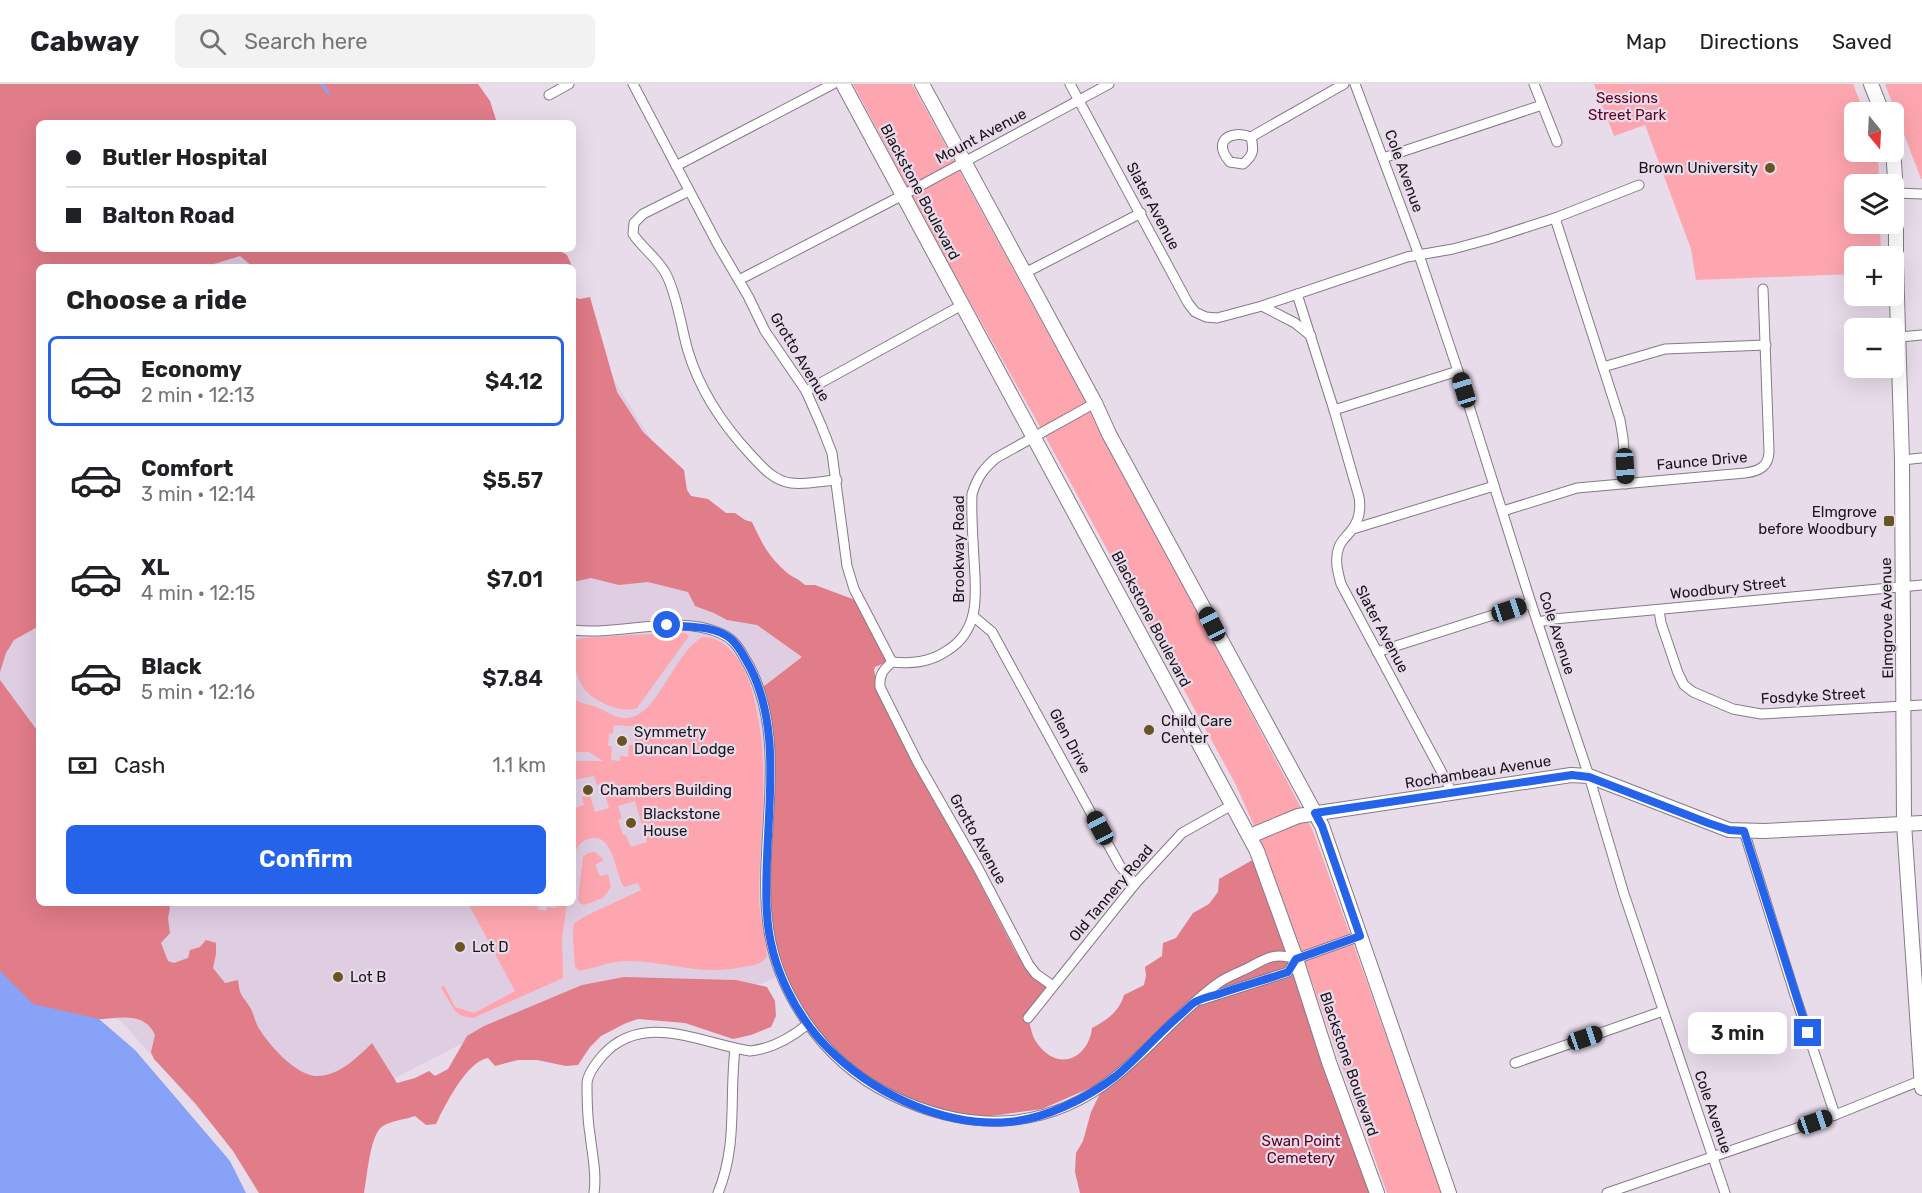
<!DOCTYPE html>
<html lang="en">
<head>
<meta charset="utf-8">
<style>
	body { margin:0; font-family:Rubik,sans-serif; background:#f2f2f2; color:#202124; height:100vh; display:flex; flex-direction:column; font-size:22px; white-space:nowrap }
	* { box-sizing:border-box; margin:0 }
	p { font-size:20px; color:#757577 }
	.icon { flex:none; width:33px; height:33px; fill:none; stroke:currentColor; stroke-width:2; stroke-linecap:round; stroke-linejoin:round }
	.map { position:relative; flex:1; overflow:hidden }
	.side { position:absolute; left:36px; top:180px; width:540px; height:642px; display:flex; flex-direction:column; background:#fff; border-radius:9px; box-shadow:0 6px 24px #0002 }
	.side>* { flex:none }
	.guide { position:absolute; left:36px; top:36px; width:540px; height:132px; border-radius:9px; box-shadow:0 6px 24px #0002; display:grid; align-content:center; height:132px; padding:0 30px; background:#fff }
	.needle { width:39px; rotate:162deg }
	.tools { position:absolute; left:1844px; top:18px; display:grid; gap:12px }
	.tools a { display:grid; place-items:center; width:60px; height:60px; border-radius:9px; background:#fff; box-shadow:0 6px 24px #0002; font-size:30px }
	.end { position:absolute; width:27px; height:27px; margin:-14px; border:8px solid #2563eb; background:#fff; box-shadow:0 0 0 3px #fff }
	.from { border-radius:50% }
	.bubble { position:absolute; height:42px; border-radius:9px; background:#fff; box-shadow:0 6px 24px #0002; font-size:20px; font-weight:600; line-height:42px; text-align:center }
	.car { position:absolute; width:18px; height:36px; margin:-18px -9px; border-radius:8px; box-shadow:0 0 4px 2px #0007; background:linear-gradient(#222 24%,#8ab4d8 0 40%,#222 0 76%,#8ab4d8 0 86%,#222 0) }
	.guide b { display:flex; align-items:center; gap:21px; height:57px; font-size:22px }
	.guide b+b { border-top:2px solid #e0e0e0 }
	.guide i { width:15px; height:15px; background:#202124 }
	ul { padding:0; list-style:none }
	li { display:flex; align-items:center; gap:18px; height:90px; margin:0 12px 9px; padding:0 18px; border:3px solid transparent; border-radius:9px }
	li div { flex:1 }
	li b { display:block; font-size:22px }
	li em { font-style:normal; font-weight:600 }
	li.on { border-color:#2563eb }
	li>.icon { width:54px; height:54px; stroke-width:1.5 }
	h2 { padding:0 30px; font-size:27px; line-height:72px }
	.pay { display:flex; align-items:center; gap:15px; height:66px; padding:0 30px; font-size:22px }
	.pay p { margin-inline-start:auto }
	.cta { display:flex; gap:12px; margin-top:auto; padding:12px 30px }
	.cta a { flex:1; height:69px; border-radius:9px; background:#2563eb; color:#fff; font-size:24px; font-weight:600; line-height:69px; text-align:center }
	header { display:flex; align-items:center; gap:36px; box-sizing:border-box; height:84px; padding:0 30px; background:#fff; border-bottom:2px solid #e0e0e0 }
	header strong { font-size:28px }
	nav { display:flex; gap:33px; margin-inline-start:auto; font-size:21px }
	.search { width:420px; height:54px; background:#f2f2f2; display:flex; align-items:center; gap:15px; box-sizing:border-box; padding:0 21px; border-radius:9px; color:#757577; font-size:22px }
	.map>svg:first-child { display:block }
	.built { fill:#dfcde2 }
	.green { fill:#fea6af; fill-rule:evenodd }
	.forest { fill:#e17c89 }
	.water { fill:#87a2f6 }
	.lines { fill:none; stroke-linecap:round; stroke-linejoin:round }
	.stream { stroke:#87a2f6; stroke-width:3 }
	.street-casing { stroke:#857a88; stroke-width:11 }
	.secondary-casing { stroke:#857a88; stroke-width:16 }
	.street { stroke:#fff; stroke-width:9 }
	.secondary { stroke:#fff; stroke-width:14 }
	.route { stroke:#2563eb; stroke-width:8 }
	.poi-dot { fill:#675523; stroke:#e8dbea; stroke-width:2 }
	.labels { text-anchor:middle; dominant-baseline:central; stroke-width:4.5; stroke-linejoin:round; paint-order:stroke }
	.park-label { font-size:15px; fill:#5e001d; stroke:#e8dbea }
	.street-label { font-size:15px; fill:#1a151b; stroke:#e8dbea }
	.poi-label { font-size:15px; fill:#1a151b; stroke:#e8dbea; text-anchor:start }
</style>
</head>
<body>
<header>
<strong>Cabway</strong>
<div class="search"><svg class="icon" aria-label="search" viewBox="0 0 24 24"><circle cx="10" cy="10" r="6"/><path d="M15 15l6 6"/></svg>Search here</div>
<nav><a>Map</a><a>Directions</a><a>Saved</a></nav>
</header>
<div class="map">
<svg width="1922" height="1109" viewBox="0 0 1922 1109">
	<rect width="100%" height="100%" fill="#e8dbea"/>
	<polygon class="built" points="0,0 39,39 39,165 532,165 543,183 39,183 39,819 573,819 573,231 721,467 812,538 939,815 761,900 660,902 506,937 241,1073 121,937 66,911 0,859 9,726 0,698"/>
	<g class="green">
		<polygon points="853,0 912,0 1097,339 1289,701 1313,747 1442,1109 1387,1109 1266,769 1236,701 1034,332 946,175"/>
		<polygon points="1594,0 1853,0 1864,28 1854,28 1854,68 1878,68 1879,100 1854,100 1854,140 1880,140 1881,172 1854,172 1854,190 1696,196 1691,165 1645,41 1614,52"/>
		<polygon points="1885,0 1922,0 1922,95 1921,95"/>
		<path d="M668 549H685L689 552 637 624C623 630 595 618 585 606 576 595 570 570 574 556L582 554Z"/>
		<path d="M703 553C716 553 726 560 734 570 748 587 753 608 757 629 770 691 759 751 759 813 759 833 766 853 767 872 763 879 756 881 748 882 701 893 673 878 629 877 611 876 596 884 579 887L575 883C575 873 571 849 574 840 577 834 630 812 641 806L638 799 624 803C615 791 614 746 588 755 577 759 575 767 573 778V725L584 721 582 713 590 711 595 728 609 724 602 700 597 701 594 692 573 696V677H603L589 668H573V615C580 619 586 620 594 622 605 626 613 634 625 634 658 635 673 568 703 553ZM614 641 641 643 640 653H635V661H629L628 673 620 672V677L611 676 612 662H608L609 650 613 649ZM635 717 647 758 631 763 626 751H623L618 736 622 734 618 722Z"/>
		<polygon points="595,768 604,776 595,781 600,792 608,790 611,803 603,814 584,821 579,819 578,815 583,773 588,769"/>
		<polygon points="468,819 541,819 538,820 537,825 546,827 547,823 556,824 557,819 567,819 562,854 563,894 473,934 462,932 455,927 441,904 442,902 445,903 455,923 474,929 515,907"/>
	</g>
	<g class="forest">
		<polygon points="0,0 478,0 490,17 497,39 39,39 39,165 556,165 567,171 572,182 253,183 240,172 204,183 39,183 39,542 14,556 6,569 0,588"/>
		<path d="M573 213 580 215 590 213 617 308 643 348 684 386 687 406 691 412 708 415 726 429H735L745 436 752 438C762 459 767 471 785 487 791 493 798 494 805 501H815L858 517 889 577 875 583 874 586 877 600 1016 869 1030 887 1048 900 1027 928C1030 938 1031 952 1037 959 1057 988 1088 976 1092 944 1107 936 1119 928 1124 911L1144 901 1146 892 1145 883 1162 872 1163 859 1176 854 1193 829 1209 820 1218 808 1219 795 1256 774 1376 1109H1080L1075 1088 1076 1069 1083 1057 1091 1028 1106 997 1042 1025 977 1034 916 1020 856 991 796 925 768 845V691L759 606 802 573 757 541 727 536 714 529 695 522 688 508 648 498 619 501 591 494 573 498Z"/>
		<path d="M0 596 39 649V819H168L170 824 168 834 170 849 161 859 168 877 174 879 188 874 190 866 200 863 206 856 216 859V870L213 884 225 899 238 896C240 914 243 911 251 925 254 931 255 937 258 943 268 960 296 992 317 992 339 992 358 973 372 959L397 999 415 994 429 987 435 992 448 985 467 952 484 942 582 901 624 893 736 896 767 903 775 917 776 932 771 943 751 951 733 955 685 939 638 935 626 939 601 952 590 963 578 981 566 982 537 976H518L495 982 488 974C467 977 445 1021 436 1040L426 1041 415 1032C404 1036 393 1036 383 1042 370 1049 367 1094 364 1109H259L233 1067 195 1019 154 975 151 968 155 951C142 922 108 939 84 935 70 933 53 929 39 924 26 919 12 908 0 900Z"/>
	</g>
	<polygon class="water" points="0,887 33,920 99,935 135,966 230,1077 246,1109 0,1109"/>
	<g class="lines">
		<polyline class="stream" points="322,0 328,9"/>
		<g class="street-casing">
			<g id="street">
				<polyline points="633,0 718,161 748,212 765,247 806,307 821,341 832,369 847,482 854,505 892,578"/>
				<polyline points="1070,0 1188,219 1195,228 1206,233 1217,234 1262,222 1407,173 1453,165 1490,155 1555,134 1639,101"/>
				<polyline points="1355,0 1419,171 1458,287 1531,519 1589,692 1624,810 1725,1109"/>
				<polyline points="1534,0 1557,58"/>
				<polyline points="549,11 569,0"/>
				<path d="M1251 53C1254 66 1254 71 1243 80L1230 78C1212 58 1229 45 1251 53L1344 0"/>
				<polyline points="1383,74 1542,21"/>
				<polyline points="676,82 833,0"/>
				<path d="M689 107 643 130 634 139 633 150C643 165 659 175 667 192 678 215 681 243 688 267 700 307 723 341 751 371 762 383 774 397 791 399 805 401 822 397 837 396"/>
				<polyline points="1896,109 1922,110"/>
				<polyline points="1555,134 1620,336 1623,354 1626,400"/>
				<polyline points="1025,189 1141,129"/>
				<polyline points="739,196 903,111 1109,0"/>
				<path d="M1297 210 1334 326 1359 413C1361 425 1359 438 1350 448 1346 453 1341 457 1339 463 1334 475 1338 489 1341 500L1448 700 1451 710"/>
				<polyline points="1262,222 1295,239 1311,252"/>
				<polyline points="1899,253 1922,251"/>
				<polyline points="1603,283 1665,265 1766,261"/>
				<polyline points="806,307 962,221"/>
				<polyline points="1334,326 1458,287"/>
				<polyline points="1902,376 1922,374"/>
				<path d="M1503 427 1577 404 1745 389C1760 387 1769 382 1769 367L1763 205"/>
				<polyline points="1353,445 1494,402"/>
				<polyline points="1659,526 1661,539 1678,589 1684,601 1693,608 1733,625 1761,630 1922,621"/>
				<polyline points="973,532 992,548 1120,782 1135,800"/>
				<polyline points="1538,538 1554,535 1922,501"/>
				<path d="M573 546C621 552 674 530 720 549 732 554 738 562 744 573 791 648 759 748 767 831 773 906 823 978 891 1011 969 1049 1047 1048 1116 992 1152 963 1180 927 1217 900 1226 893 1238 889 1248 884 1267 874 1274 868 1296 875"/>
				<polyline points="1377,568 1531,519"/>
				<polyline points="1744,747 1794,908 1835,1031"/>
				<path d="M1053 902 1036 890 1029 881 978 784 918 679 880 603C879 591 883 586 892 578 913 580 931 578 948 566 981 545 976 508 974 475 973 453 971 432 972 410 977 394 983 385 996 374L1095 319"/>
				<polyline points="1201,916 1288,888 1296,875 1360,852"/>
				<polyline points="1028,934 1135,800 1182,749 1232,721"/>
				<polyline points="1515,979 1663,927"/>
				<path d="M594 1109C597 1089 592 1070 590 1050 587 1033 587 1015 587 999 588 989 596 979 603 971 643 927 700 959 750 967 771 965 792 953 808 940"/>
				<path d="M718 1109C738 1060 729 1016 735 965"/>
				<polyline points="1607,1109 1835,1031 1922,996"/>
			</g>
		</g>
		<g class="secondary-casing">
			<g id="secondary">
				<polyline points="843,0 1257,767 1296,875 1329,978 1377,1109"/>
				<polyline points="922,0 1095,319 1109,350 1322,742 1449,1109"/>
				<polyline points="1871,0 1882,28"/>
				<polyline points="1893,64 1896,109 1896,181 1902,376 1904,740 1922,1004"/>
				<polyline points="1250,752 1298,732 1571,691 1589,692 1729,746 1764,747 1922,739"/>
			</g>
		</g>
		<use href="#street" class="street"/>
		<use href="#secondary" class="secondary"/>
	</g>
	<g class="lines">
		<path class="route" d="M667 541C687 543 715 541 731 555 738 561 742 569 746 576 789 648 761 750 767 830 770 882 796 935 835 971 879 1012 946 1043 1008 1038 1045 1035 1086 1015 1116 992 1138 974 1157 951 1179 932 1184 928 1189 922 1195 918 1202 914 1211 912 1219 910 1242 902 1265 896 1288 888L1296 875 1360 852 1322 742 1315 729 1572 691 1589 693 1708 739 1729 746 1744 747 1808 949"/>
	</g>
	<g class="poi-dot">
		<circle cx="1770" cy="84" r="6"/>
		<rect x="1883" y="431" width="12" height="12" rx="3"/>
		<circle cx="1149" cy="646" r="6"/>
		<circle cx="622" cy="657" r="6"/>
		<circle cx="588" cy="706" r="6"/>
		<circle cx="631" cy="739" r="6"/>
		<circle cx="460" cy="863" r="6"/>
		<circle cx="338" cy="893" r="6"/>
	</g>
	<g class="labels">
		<g class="park-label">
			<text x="1627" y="14">Sessions<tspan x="1627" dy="17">Street Park</tspan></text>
			<text x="1301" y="1057">Swan Point<tspan x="1301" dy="17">Cemetery</tspan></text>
		</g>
		<g class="street-label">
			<text transform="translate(981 52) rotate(-28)">Mount Avenue</text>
			<text transform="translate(1404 87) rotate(70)">Cole Avenue</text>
			<text transform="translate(920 108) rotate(62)">Blackstone Boulevard</text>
			<text transform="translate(1153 122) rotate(62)">Slater Avenue</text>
			<text transform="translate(800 273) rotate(59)">Grotto Avenue</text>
			<text transform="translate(1702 377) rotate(-5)">Faunce Drive</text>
			<text transform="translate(959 465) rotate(-90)">Brookway Road</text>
			<text transform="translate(1728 504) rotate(-6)">Woodbury Street</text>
			<text transform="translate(1887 534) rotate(-91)">Elmgrove Avenue</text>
			<text transform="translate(1151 535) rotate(62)">Blackstone Boulevard</text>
			<text transform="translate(1382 545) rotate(62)">Slater Avenue</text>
			<text transform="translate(1557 549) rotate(72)">Cole Avenue</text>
			<text transform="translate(1813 612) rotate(-3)">Fosdyke Street</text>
			<text transform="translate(1070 657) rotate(62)">Glen Drive</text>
			<text transform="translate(1478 688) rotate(-9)">Rochambeau Avenue</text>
			<text transform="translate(978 755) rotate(61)">Grotto Avenue</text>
			<text transform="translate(1111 809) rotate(-50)">Old Tannery Road</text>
			<text transform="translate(1349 980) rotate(71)">Blackstone Boulevard</text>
			<text transform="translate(1713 1028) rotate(71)">Cole Avenue</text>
		</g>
		<g class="poi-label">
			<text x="1758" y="84" text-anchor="end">Brown University</text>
			<text x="1877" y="428" text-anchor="end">Elmgrove<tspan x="1877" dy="17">before Woodbury</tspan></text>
			<text x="1161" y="637">Child Care<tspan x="1161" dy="17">Center</tspan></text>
			<text x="634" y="648">Symmetry<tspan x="634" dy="17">Duncan Lodge</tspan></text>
			<text x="600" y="706">Chambers Building</text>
			<text x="643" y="730">Blackstone<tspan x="643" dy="17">House</tspan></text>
			<text x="472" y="863">Lot D</text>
			<text x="350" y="893">Lot B</text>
		</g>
	</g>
</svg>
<div class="tools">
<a><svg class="needle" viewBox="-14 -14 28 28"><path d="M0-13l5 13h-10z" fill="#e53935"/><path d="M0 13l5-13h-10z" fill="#757577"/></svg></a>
<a><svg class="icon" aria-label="layers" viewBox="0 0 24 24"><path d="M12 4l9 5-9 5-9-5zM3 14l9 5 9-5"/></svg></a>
<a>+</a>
<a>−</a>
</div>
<i class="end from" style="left:667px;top:541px"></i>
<i class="end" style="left:1808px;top:949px"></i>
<div class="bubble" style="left:1688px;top:928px;width:99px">3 min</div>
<i class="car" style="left:1464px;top:306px;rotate:343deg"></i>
<i class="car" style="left:1625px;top:382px;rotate:177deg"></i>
<i class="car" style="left:1509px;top:526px;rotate:72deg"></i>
<i class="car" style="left:1212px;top:540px;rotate:333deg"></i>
<i class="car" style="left:1100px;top:744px;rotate:332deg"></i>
<i class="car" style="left:1585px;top:954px;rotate:71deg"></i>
<i class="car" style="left:1815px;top:1038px;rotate:71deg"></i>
<div class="guide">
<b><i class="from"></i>Butler Hospital</b>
<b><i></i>Balton Road</b>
</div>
<section class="side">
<h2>Choose a ride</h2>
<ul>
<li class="on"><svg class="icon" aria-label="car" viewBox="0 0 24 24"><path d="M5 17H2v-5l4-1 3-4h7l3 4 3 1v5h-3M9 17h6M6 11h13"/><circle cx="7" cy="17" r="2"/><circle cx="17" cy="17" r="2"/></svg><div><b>Economy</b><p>2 min · 12:13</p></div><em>$4.12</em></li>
<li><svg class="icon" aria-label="car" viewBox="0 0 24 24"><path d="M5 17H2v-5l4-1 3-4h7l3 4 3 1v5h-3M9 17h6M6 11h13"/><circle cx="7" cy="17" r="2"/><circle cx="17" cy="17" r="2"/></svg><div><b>Comfort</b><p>3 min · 12:14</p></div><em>$5.57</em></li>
<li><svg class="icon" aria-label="car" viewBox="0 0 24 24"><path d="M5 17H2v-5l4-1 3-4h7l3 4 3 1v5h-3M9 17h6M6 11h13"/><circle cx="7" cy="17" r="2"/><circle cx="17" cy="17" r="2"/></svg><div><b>XL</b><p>4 min · 12:15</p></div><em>$7.01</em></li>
<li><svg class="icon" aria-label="car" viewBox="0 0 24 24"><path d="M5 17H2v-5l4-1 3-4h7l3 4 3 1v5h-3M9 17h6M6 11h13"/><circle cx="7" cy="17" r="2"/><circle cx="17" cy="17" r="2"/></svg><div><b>Black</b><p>5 min · 12:16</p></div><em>$7.84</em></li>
</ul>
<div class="pay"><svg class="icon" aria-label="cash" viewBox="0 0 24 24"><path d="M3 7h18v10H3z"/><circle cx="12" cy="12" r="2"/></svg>Cash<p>1.1 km</p></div>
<div class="cta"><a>Confirm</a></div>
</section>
</div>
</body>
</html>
